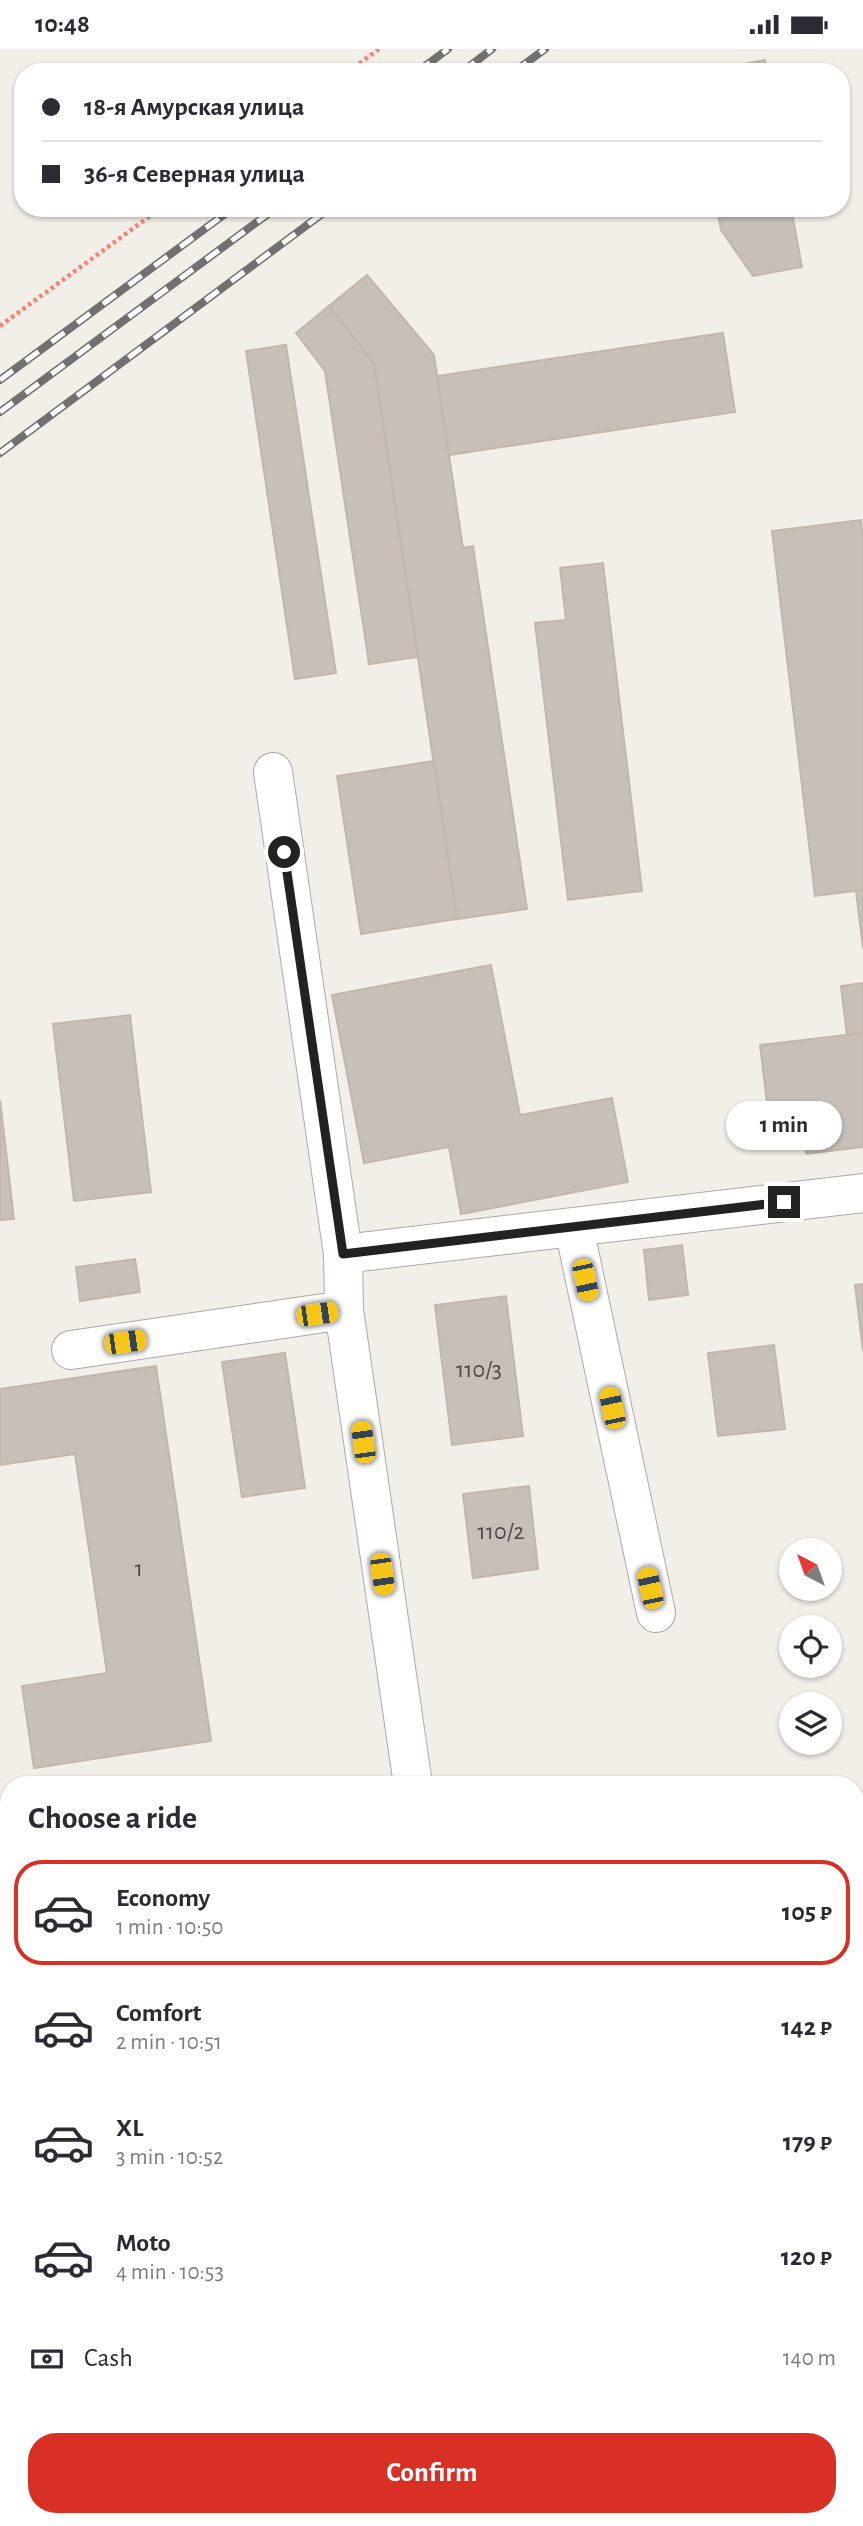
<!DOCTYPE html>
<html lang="en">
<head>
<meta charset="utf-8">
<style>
	body { margin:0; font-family:"Alegreya Sans",sans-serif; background:#f7f7f7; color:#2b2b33; height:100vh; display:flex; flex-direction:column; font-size:26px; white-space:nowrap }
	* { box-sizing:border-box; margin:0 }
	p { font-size:23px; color:#7c7c81 }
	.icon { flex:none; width:38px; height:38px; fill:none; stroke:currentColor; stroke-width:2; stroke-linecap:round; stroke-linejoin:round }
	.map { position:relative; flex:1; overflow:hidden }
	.side { position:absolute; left:0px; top:1727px; width:864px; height:751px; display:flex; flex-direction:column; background:#fff; border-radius:28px 28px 0 0; box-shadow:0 2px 5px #0004 }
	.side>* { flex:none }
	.guide { position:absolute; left:14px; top:14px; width:836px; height:154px; border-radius:28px; box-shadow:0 2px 5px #0004; display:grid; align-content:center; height:154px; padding:0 28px; background:#fff }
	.needle { width:46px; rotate:319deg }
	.controls { position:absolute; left:779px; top:1489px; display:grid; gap:14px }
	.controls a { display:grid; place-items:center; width:63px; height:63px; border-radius:50%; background:#fff; box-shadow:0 2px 5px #0004; font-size:35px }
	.end { position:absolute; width:32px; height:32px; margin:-16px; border:9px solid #222; background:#fff; box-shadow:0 0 0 4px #fff }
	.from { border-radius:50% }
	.bubble { position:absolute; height:49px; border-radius:24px; background:#fff; box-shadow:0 2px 5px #0004; font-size:23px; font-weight:700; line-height:49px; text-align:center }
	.car { position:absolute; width:21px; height:42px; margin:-21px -10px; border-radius:9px; box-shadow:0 0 5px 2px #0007; background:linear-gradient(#f5c518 24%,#345 0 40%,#f5c518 0 76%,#345 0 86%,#f5c518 0) }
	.guide b { display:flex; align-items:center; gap:24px; height:66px; font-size:26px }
	.guide b+b { border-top:2px solid #e1e1e2 }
	.guide i { width:18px; height:18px; background:#2b2b33 }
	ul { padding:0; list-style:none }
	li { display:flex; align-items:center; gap:21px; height:105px; margin:0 14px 10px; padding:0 14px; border:4px solid transparent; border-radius:28px }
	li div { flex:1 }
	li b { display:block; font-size:26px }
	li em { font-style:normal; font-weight:700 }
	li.selected { border-color:#d93025 }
	li>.icon { width:63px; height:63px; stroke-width:1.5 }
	h2 { padding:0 28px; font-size:32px; line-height:84px }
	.pay { display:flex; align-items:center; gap:18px; height:77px; padding:0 28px; font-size:26px }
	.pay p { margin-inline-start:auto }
	.cta { display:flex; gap:14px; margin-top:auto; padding:14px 28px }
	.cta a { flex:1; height:80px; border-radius:28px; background:#d93025; color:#fff; font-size:28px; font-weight:700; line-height:80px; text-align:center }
	.status { display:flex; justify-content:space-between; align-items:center; height:49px; padding:0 35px; background:#fff; direction:ltr }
	.status svg { height:19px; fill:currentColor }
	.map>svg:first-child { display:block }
	.building { fill:#c7bfb8; stroke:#c4b6ab; stroke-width:2 }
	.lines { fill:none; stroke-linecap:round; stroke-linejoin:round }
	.minor-casing { stroke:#a9a9a9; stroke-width:40 }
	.path { stroke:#fa8072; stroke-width:4.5; stroke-dasharray:3.5 3.5; stroke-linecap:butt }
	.minor { stroke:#fff; stroke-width:38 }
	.rail-casing { stroke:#707070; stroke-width:8 }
	.rail { stroke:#fff; stroke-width:5; stroke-dasharray:16; stroke-linecap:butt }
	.route { stroke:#222; stroke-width:9 }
	.labels { text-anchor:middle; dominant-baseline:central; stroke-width:7; stroke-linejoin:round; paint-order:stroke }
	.number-label { font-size:24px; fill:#4b4948 }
</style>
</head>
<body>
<div class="status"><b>10:48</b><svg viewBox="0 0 49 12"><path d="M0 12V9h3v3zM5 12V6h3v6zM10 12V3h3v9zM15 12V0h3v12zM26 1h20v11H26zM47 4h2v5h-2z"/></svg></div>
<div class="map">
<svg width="863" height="2477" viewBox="0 0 863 2477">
	<rect width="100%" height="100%" fill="#f2efe9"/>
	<g class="building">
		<polygon points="765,11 767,23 701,23"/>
		<polygon points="717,159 791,159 802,218 753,227 721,181"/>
		<polygon points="367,226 434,306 463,499 473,497 527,860 457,870 374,315 329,257"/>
		<polygon points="329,257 374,315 418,608 369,615 325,322 296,284"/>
		<polygon points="723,284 735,363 449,406 437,327"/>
		<polygon points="286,296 336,624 295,630 246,302"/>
		<polygon points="861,471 863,491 863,841 815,847 772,482"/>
		<polygon points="603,514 642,842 568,851 535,574 566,571 560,519"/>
		<polygon points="434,712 457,870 361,885 337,727"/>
		<polygon points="863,841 863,899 856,842"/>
		<polygon points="491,916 520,1066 612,1049 628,1133 461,1165 449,1098 364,1114 332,946"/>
		<polygon points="863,934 863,984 847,986 841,937"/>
		<polygon points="130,966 151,1143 74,1152 53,975"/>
		<polygon points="863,984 863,1098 806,1105 803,1084 771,1088 760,996"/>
		<polygon points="0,1051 14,1170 0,1171"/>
		<polygon points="682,1196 688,1246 649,1251 644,1201"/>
		<polygon points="135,1210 140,1243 80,1252 76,1218"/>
		<polygon points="863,1235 863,1302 855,1236"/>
		<polygon points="506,1247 523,1387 452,1396 435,1256"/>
		<polygon points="774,1296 785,1380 718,1387 708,1304"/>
		<polygon points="285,1304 305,1439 242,1448 222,1313"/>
		<polygon points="156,1317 211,1692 34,1719 22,1637 107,1624 75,1405 0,1416 0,1340"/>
		<polygon points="529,1437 538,1520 473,1529 463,1445"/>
		<polygon points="863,1858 863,1911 856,1912 856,1859"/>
		<polygon points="863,1953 863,2477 696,2477 695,2469 856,2469 856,1954"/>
		<polygon points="0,1991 9,2001 9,2096 0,2086"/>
		<polygon points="9,2386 9,2456 0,2446 0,2393"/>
		<polygon points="20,2469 67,2469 58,2477 27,2477"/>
	</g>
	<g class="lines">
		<g class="minor-casing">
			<g id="minor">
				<polyline points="273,723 343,1205 344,1261 413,1736"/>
				<polyline points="574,1179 656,1564"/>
				<polyline points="343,1205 863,1144"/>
				<polyline points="71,1301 344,1261"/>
				<polyline points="856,1785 863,1784"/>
				<polyline points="0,1906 9,1904"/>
			</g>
		</g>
		<g class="path">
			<polyline points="348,23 379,0"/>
			<polyline points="0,277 161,159"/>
		</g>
		<use href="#minor" class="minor"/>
		<g class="rail-casing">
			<g id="rail">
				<polyline points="417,23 448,0"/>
				<polyline points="462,23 492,0"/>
				<polyline points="514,23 545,0"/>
				<polyline points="0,331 233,159"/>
				<polyline points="0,363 276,159"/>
				<polyline points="0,404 330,159"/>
			</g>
		</g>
		<use href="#rail" class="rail"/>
	</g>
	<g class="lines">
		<polyline class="route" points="284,803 343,1205 784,1153"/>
	</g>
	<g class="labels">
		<g class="number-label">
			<text x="479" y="1321">110/3</text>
			<text x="501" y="1483">110/2</text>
			<text x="139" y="1520">1</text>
		</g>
	</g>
</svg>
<div class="controls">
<a><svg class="needle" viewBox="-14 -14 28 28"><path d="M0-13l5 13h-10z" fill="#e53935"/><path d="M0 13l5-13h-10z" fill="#7c7c81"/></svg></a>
<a><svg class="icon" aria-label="locate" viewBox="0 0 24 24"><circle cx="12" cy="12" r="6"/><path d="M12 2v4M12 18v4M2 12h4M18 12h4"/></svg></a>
<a><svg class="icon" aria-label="layers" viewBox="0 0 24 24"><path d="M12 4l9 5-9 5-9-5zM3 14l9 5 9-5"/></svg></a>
</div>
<i class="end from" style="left:284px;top:803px"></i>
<i class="end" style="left:784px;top:1153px"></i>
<div class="bubble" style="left:726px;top:1052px;width:116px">1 min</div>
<i class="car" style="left:585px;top:1231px;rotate:168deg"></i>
<i class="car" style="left:317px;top:1265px;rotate:82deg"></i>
<i class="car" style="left:125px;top:1293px;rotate:82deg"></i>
<i class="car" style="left:612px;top:1359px;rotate:348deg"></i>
<i class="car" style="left:363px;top:1393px;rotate:352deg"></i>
<i class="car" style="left:382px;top:1525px;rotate:172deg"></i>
<i class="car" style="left:650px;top:1539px;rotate:348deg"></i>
<div class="guide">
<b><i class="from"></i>18-я Амурская улица</b>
<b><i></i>36-я Северная улица</b>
</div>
<section class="side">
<h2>Choose a ride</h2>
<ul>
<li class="selected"><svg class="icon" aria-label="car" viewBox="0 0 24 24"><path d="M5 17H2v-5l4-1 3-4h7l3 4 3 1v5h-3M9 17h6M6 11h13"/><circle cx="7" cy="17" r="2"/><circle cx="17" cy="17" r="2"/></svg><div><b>Economy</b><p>1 min · 10:50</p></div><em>105 ₽</em></li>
<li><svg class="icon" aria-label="car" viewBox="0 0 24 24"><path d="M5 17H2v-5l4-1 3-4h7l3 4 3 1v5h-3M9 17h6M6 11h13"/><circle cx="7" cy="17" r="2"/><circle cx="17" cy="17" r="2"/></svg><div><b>Comfort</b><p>2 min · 10:51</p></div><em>142 ₽</em></li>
<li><svg class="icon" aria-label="car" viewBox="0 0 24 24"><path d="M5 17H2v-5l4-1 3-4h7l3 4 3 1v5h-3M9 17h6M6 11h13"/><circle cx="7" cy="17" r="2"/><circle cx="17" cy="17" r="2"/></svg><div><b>XL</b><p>3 min · 10:52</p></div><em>179 ₽</em></li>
<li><svg class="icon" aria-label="car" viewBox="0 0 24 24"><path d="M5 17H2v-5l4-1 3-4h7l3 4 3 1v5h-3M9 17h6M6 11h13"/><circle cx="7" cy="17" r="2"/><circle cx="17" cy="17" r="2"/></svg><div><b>Moto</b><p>4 min · 10:53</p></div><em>120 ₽</em></li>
</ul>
<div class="pay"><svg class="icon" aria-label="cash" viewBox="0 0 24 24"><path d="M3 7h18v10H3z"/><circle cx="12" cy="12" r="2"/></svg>Cash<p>140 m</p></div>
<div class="cta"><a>Confirm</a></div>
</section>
</div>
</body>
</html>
